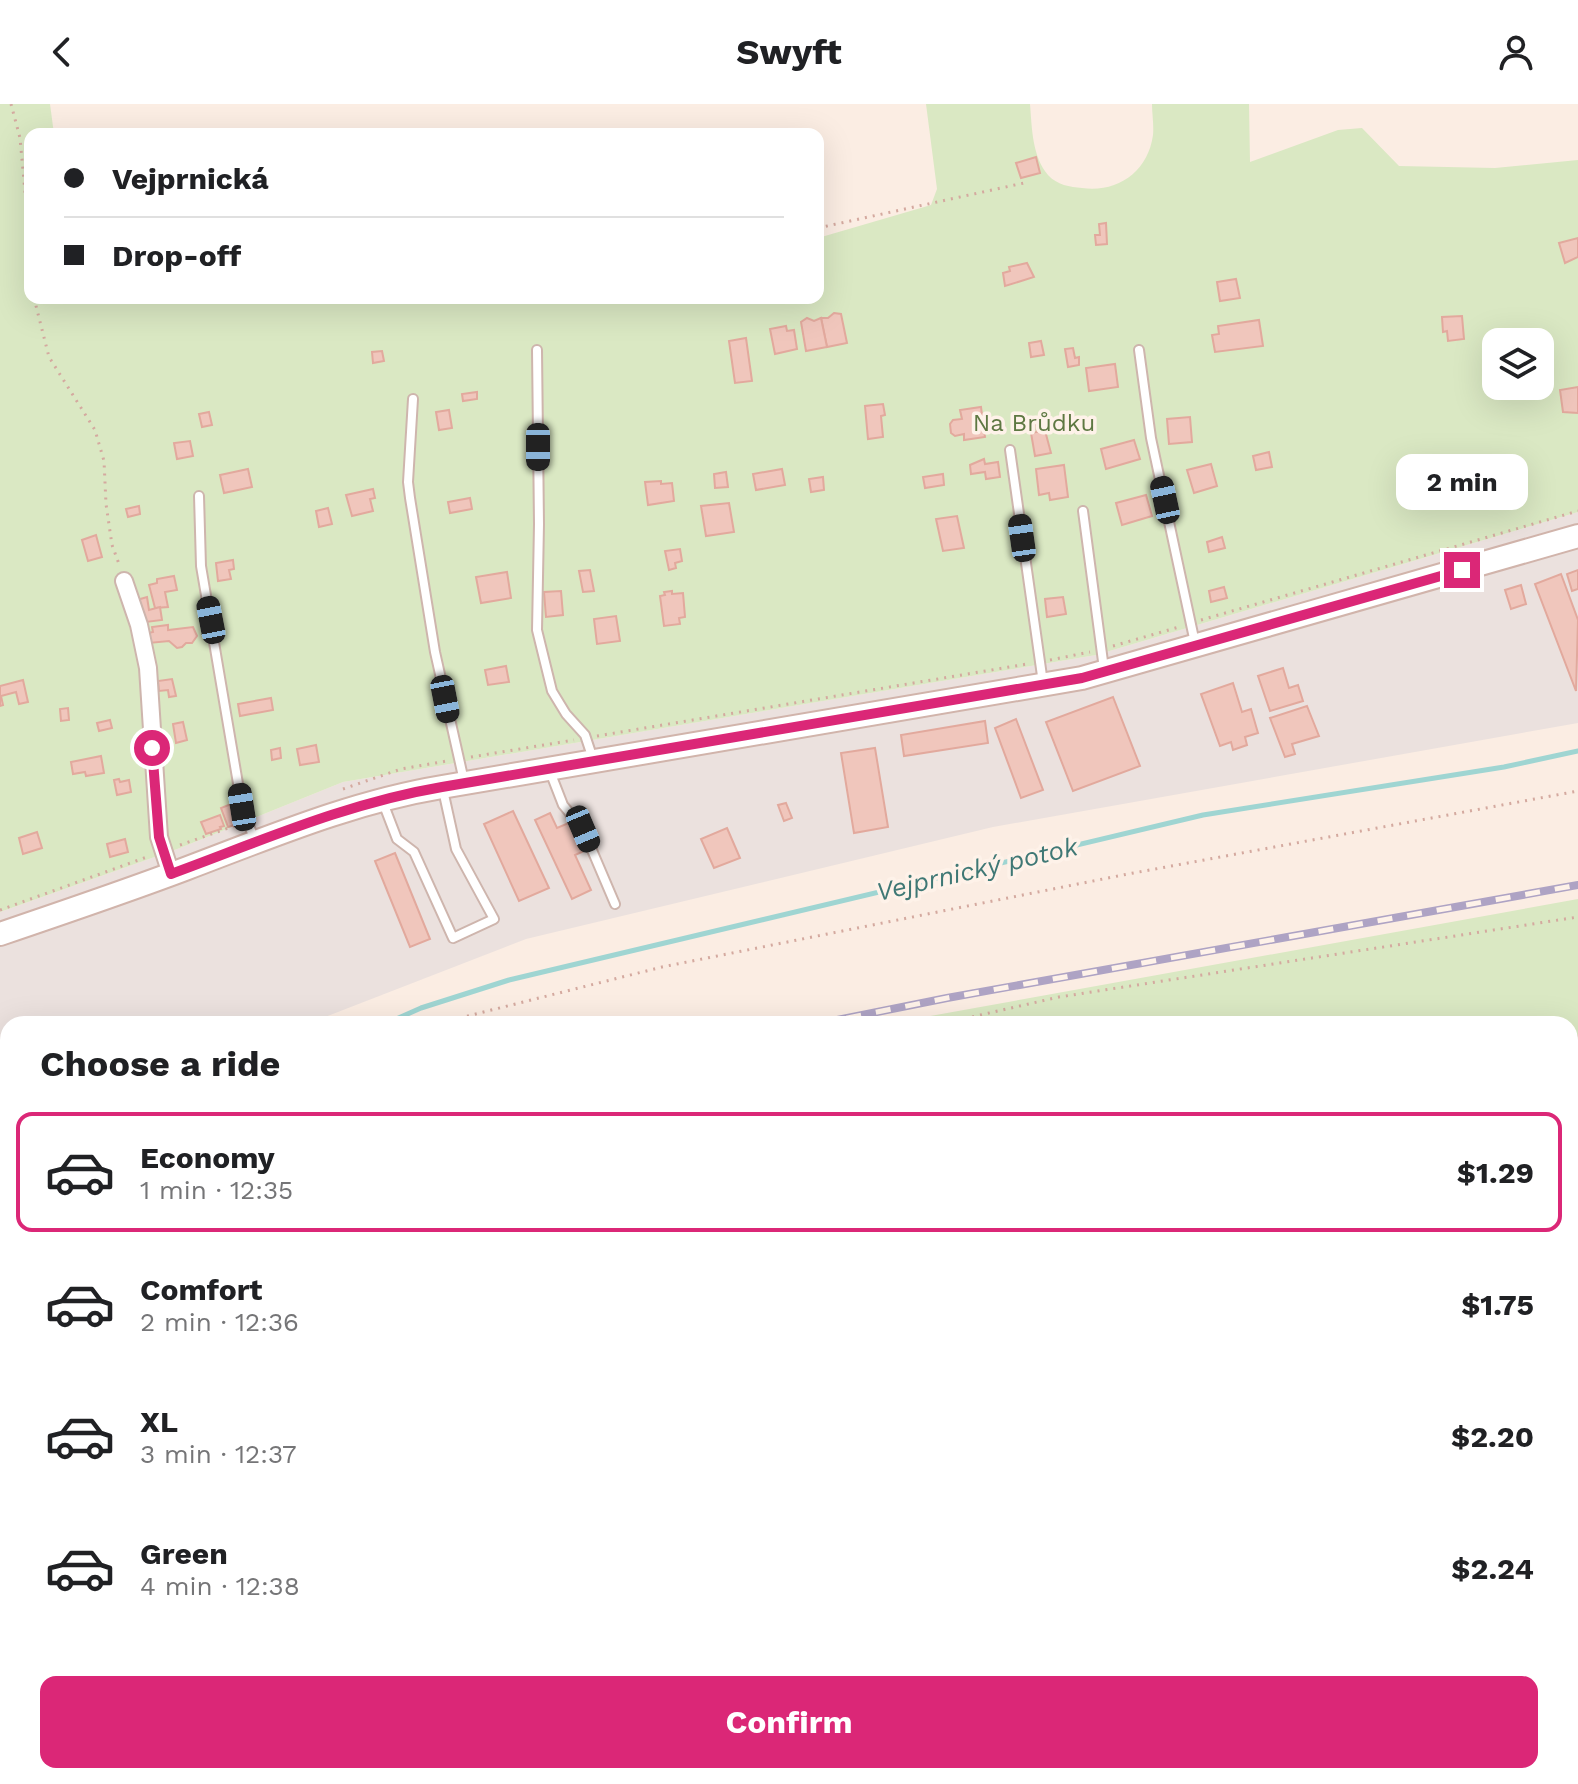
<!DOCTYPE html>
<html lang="en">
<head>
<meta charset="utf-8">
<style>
	body { margin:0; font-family:"Work Sans",sans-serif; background:#f2f2f2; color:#202124; height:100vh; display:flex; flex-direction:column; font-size:30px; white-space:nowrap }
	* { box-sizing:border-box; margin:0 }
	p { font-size:26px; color:#757577 }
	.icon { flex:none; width:44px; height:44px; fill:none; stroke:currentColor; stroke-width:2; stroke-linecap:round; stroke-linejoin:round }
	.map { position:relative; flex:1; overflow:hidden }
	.sheet { position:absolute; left:0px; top:912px; width:1578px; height:768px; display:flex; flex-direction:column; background:#fff; border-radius:24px 24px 0 0; box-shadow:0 8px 32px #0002 }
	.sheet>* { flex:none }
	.hud { position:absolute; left:24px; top:24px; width:800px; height:176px; border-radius:16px; box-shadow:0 8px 32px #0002; display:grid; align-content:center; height:176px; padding:0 40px; background:#fff }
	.fabs { position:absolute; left:1482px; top:224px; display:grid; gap:16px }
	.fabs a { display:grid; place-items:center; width:72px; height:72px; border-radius:16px; background:#fff; box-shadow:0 8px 32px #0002; font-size:40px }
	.end { position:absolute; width:36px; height:36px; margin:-18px; border:10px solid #db2777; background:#fff; box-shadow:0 0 0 4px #fff }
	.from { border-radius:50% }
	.bubble { position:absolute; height:56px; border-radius:16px; background:#fff; box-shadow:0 8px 32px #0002; font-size:26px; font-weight:700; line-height:56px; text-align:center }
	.car { position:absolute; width:24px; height:48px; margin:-24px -12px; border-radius:10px; box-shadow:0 0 6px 2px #0007; background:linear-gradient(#222 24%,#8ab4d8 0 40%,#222 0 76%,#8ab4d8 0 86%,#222 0) }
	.hud b { display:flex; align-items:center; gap:28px; height:76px; font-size:30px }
	.hud b+b { border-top:2px solid #e0e0e0 }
	.hud i { width:20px; height:20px; background:#202124 }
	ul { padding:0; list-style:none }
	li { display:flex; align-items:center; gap:24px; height:120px; margin:0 16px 12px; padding:0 24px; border:4px solid transparent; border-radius:16px }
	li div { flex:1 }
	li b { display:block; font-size:30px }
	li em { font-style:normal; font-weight:700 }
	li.current { border-color:#db2777 }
	li>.icon { width:72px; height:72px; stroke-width:1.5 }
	h2 { padding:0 40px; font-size:36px; line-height:96px }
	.button { display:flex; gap:16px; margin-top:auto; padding:16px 40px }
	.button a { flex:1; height:92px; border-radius:16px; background:#db2777; color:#fff; font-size:32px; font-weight:700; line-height:92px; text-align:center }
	header { display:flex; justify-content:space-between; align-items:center; height:104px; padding:0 40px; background:#fff; font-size:36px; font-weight:700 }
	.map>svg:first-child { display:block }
	.industrial { fill:#ebe1de }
	.green { fill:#dae8c3; fill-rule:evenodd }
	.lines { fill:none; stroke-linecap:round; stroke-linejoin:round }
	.stream { stroke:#9fd5d2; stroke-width:5 }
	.building { fill:#f0c6bc; stroke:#e2a99d; stroke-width:2 }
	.lane-casing { stroke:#ceb5ad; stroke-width:12 }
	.street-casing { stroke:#ceb5ad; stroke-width:20 }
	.secondary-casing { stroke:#d1b4ab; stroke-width:26 }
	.path { stroke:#d4a99f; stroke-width:3; stroke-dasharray:2 6; stroke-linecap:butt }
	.lane { stroke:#fff; stroke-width:8 }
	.street { stroke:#fff; stroke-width:16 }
	.secondary { stroke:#fff; stroke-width:22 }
	.rail-casing { stroke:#aea3c4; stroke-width:8 }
	.rail { stroke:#fef2e9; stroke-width:5; stroke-dasharray:15; stroke-linecap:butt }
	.route { stroke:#db2777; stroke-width:10 }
	.labels { text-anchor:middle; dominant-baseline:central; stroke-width:7; stroke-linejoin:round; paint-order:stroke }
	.park-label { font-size:24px; fill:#5e7842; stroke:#fef2e9 }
	.water-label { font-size:26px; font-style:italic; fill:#3f7875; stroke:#fef2e9 }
</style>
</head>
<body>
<header><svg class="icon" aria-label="back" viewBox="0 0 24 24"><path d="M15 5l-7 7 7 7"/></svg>Swyft<svg class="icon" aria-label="person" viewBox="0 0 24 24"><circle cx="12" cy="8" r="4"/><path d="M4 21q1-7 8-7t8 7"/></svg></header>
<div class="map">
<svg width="1578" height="1680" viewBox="0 0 1578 1680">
	<rect width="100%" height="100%" fill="#fbede3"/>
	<polygon class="industrial" points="1578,408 1578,619 993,723 526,835 307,920 8,920 8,1042 0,1046 0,808 180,744 343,678 1096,551"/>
	<g class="green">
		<path d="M0 0H50L54 30H30V194H818V134L931 101 937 85 926 0H1030C1032 24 1032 52 1048 71 1057 81 1070 83 1082 84 1117 89 1148 68 1153 31 1154 21 1152 10 1152 0H1249L1250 58 1338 26 1362 24 1399 62 1495 64 1578 56V408L1096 551 343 678 180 744 0 808ZM1496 238H1540V282H1496Z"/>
		<polygon points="1578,795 1578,1680 0,1680 0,1215 8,1212 8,1672 1570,1672 1570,920 886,920"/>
	</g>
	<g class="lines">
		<g class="stream">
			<polyline points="385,920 421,904 509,876 1203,711 1504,663 1578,647"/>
			<polyline points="0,1073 8,1072"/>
		</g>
	</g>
	<g class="building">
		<polygon points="1036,53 1040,69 1021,74 1016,59"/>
		<polygon points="1106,119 1107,140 1096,141 1095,131 1100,131 1099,120"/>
		<polygon points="1578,134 1578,153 1565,159 1559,139"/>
		<polygon points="1027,159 1034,173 1005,182 1003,169 1010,167 1009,163"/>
		<polygon points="1236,175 1240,194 1220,197 1217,178"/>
		<polygon points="834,209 841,210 847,239 827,243 821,214 828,214"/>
		<polygon points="1462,212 1464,235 1448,237 1447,227 1443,228 1442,213"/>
		<polygon points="807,214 814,217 821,214 827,243 806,247 801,218"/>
		<polygon points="1259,216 1263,242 1215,248 1212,231 1219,230 1218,222"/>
		<polygon points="786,222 787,227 794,226 797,245 775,250 770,225"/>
		<polygon points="746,234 752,277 735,279 729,237"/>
		<polygon points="1041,237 1044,251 1031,253 1029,239"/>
		<polygon points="1073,244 1075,254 1079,253 1079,261 1068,263 1065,245"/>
		<polygon points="382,247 384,257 373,259 372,248"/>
		<polygon points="1115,260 1118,283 1089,287 1086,264"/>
		<polygon points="1578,283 1578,309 1563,308 1560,286"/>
		<polygon points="477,288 477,295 463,297 462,290"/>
		<polygon points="883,300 885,311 881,312 883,333 868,335 865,302"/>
		<polygon points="981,303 985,333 964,336 964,330 955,332 951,329 950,320 953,316 962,315 960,306"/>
		<polygon points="449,306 452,324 439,326 436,308"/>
		<polygon points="209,308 212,321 202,323 199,310"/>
		<polygon points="1190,313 1192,338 1169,340 1167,315"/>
		<polygon points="1043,319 1051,349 1035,352 1031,329 1037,328 1036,320"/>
		<polygon points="1134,336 1140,355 1106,365 1101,345"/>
		<polygon points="190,337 193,352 177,355 174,339"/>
		<polygon points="1269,348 1272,363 1256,366 1253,352"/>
		<polygon points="984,355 985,360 998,358 1000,373 986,375 985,368 971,370 970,361"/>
		<polygon points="1211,360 1217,382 1194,389 1187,366"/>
		<polygon points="1064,361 1068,393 1050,396 1049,389 1039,391 1036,365"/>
		<polygon points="248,365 252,383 224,389 220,371"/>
		<polygon points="782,365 785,381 756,386 753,370"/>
		<polygon points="726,368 728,383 715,384 714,370"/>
		<polygon points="943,370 944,381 925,384 923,373"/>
		<polygon points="823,373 824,386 811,388 809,375"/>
		<polygon points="661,377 661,380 672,379 674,397 648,401 645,378"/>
		<polygon points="373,385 375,394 370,395 373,407 352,412 346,391"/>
		<polygon points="1146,391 1152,412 1122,421 1116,399"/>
		<polygon points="470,394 472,405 450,409 448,398"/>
		<polygon points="729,399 734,428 706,432 701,402"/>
		<polygon points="139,402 140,410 128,413 126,405"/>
		<polygon points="328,404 332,420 319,423 316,407"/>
		<polygon points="957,412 964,444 943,447 936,415"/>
		<polygon points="96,431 102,453 88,457 82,436"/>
		<polygon points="1222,433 1225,444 1209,448 1207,438"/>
		<polygon points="680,445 682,457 675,459 676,464 669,466 665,447"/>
		<polygon points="233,456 234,465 229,466 231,475 218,477 216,459"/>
		<polygon points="590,466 594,487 583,488 579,467"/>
		<polygon points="1578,466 1578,485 1572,487 1567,470"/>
		<polygon points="507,468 511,494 481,499 476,473"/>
		<polygon points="1561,470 1578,516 1576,587 1535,480"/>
		<polygon points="174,472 177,486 165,488 168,503 155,504 149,481 157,479 157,475"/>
		<polygon points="1521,481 1526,500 1511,505 1505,486"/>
		<polygon points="1224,483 1227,494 1211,498 1209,487"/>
		<polygon points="561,487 563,511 546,513 544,488"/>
		<polygon points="672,487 672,490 683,489 685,513 679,514 680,520 664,522 660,492 665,491 664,488"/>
		<polygon points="147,493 149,506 160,503 162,516 146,518 137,496"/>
		<polygon points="1063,493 1066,510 1047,513 1045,495"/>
		<polygon points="616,512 620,537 597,540 594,515"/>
		<polygon points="168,521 168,526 193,523 197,532 192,539 186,539 182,543 177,544 169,537 149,539 148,529 153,528 152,523"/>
		<polygon points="506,562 509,578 488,581 485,566"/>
		<polygon points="1283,564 1289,584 1298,581 1303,597 1270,607 1258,572"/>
		<polygon points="172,575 176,592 169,593 168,586 159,587 158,577"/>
		<polygon points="23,576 28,598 19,600 16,588 1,592 3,601 0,602 0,582"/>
		<polygon points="1233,579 1242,608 1251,605 1258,629 1245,633 1247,641 1233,646 1231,638 1220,642 1201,590"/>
		<polygon points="1113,593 1140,662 1073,687 1046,618"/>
		<polygon points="271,594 273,606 240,612 238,600"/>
		<polygon points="1307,602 1319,632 1292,640 1295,650 1285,653 1270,614"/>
		<polygon points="68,604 69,616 61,617 60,605"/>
		<polygon points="1016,615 1043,686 1021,694 995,624"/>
		<polygon points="110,616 112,624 99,627 97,619"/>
		<polygon points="985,617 988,639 904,652 901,631"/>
		<polygon points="183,618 187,636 176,639 173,620"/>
		<polygon points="316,641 319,658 300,661 297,645"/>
		<polygon points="280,644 281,654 272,656 271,646"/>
		<polygon points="875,644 888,723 854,729 841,649"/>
		<polygon points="101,652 104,669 86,672 85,668 73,670 71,658"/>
		<polygon points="119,675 120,678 129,676 131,688 117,691 114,676"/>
		<polygon points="786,699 792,714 784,717 778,701"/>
		<polygon points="231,700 238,720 228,723 221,704"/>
		<polygon points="513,707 549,784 519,797 484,720"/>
		<polygon points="550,709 557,724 571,718 584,747 575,751 591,786 572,795 535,716"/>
		<polygon points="220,711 224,722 220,723 221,725 206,730 201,718"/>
		<polygon points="727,724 740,754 714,764 701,735"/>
		<polygon points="37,728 42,744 23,750 19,734"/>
		<polygon points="125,735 128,748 110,753 107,740"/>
		<polygon points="395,749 430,835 410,843 375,757"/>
		<polygon points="8,982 8,1007 4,1009 0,1000 0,986"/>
	</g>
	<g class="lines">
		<g class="lane-casing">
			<g id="lane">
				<polyline points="537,246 539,420 537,526 552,587 566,610 585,631 593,655"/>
				<polyline points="1139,246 1151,334 1195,539"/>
				<polyline points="413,295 408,378 410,394 435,548 464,677"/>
				<polyline points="1010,346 1043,579"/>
				<polyline points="199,392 201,462 242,703 255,737"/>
				<polyline points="1083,407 1104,565"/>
				<polyline points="549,665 563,701 583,725 615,800"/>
				<polyline points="382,696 397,735 414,748 453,834 494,815 456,745 443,686"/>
			</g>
		</g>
		<g class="street-casing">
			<polyline id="street" points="124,477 139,521 148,564 159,733 171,770"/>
		</g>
		<g class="secondary-casing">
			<path id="secondary" d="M0 830C62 809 124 788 185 765 270 733 352 698 442 683L1082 574 1578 432"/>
		</g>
		<g class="path">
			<polyline points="11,0 20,34 30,142"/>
			<polyline points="818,124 1024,79"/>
			<polyline points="34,194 49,253 95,326 104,357 106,400 112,441 119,460"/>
			<polyline points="1201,516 1578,407"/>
			<polyline points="1113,542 1179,523"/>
			<polyline points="1050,556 1090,548"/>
			<polyline points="597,632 1027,560"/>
			<polyline points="471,653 574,636"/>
			<polyline points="343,685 401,665 447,657"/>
			<polyline points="180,741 237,721"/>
			<polyline points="0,806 147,753"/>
			<polyline points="436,920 662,863 1128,770 1578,687"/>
			<polyline points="941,920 1059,893 1578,813"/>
			<polyline points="1570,935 1578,932"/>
			<polyline points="1570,1011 1578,998"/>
			<polyline points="0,1107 8,1105"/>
			<polyline points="1570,1317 1578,1321"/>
			<polyline points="0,1624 8,1628"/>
			<polyline points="95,1672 111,1680"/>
			<polyline points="1181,1672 1194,1680"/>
			<polyline points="149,1680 152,1672"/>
			<polyline points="650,1680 654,1672"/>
			<polyline points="937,1680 942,1672"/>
			<polyline points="1206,1680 1210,1672"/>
		</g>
		<use href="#lane" class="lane"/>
		<use href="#street" class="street"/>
		<use href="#secondary" class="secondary"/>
		<g class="rail-casing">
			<g id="rail">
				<polyline points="817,920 947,894 1578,781"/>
				<polyline points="0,1199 8,1196"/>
			</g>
		</g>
		<use href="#rail" class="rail"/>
	</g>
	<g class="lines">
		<path class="route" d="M152 644 159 733 171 770C261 737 347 699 442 683L1082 574 1462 466"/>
	</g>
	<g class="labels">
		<g class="park-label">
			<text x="1034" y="319">Na Brůdku</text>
		</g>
		<g class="water-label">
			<text transform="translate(977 765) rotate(-13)">Vejprnický potok</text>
		</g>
	</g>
</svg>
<div class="fabs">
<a><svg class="icon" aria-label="layers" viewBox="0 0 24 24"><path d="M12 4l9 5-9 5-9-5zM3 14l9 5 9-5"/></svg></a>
</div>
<i class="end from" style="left:152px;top:644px"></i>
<i class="end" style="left:1462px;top:466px"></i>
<div class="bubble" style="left:1396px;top:350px;width:132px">2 min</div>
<i class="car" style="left:538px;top:343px;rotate:180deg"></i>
<i class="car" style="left:1165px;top:396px;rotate:348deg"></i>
<i class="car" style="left:1022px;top:434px;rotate:352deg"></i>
<i class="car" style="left:211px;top:516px;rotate:349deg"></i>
<i class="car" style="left:445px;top:595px;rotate:169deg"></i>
<i class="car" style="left:242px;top:703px;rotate:351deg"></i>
<i class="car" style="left:583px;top:725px;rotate:157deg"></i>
<div class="hud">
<b><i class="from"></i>Vejprnická</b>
<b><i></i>Drop-off</b>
</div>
<section class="sheet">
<h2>Choose a ride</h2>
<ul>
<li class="current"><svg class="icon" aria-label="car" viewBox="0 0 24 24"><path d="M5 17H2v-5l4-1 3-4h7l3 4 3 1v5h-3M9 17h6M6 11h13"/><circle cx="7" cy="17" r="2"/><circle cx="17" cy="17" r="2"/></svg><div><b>Economy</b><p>1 min · 12:35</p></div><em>$1.29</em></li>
<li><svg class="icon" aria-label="car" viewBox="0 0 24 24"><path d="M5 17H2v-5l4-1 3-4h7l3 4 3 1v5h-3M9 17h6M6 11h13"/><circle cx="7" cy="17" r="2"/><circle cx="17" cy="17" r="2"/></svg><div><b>Comfort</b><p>2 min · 12:36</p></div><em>$1.75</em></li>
<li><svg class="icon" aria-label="car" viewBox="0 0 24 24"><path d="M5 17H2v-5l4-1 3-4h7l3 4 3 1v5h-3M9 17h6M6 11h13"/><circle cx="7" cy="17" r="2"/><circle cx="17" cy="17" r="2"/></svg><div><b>XL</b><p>3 min · 12:37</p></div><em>$2.20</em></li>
<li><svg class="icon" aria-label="car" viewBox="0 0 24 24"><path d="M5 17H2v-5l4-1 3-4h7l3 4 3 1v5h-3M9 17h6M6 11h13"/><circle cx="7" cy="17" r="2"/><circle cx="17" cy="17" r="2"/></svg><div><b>Green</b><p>4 min · 12:38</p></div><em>$2.24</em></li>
</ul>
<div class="button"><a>Confirm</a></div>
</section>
</div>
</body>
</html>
